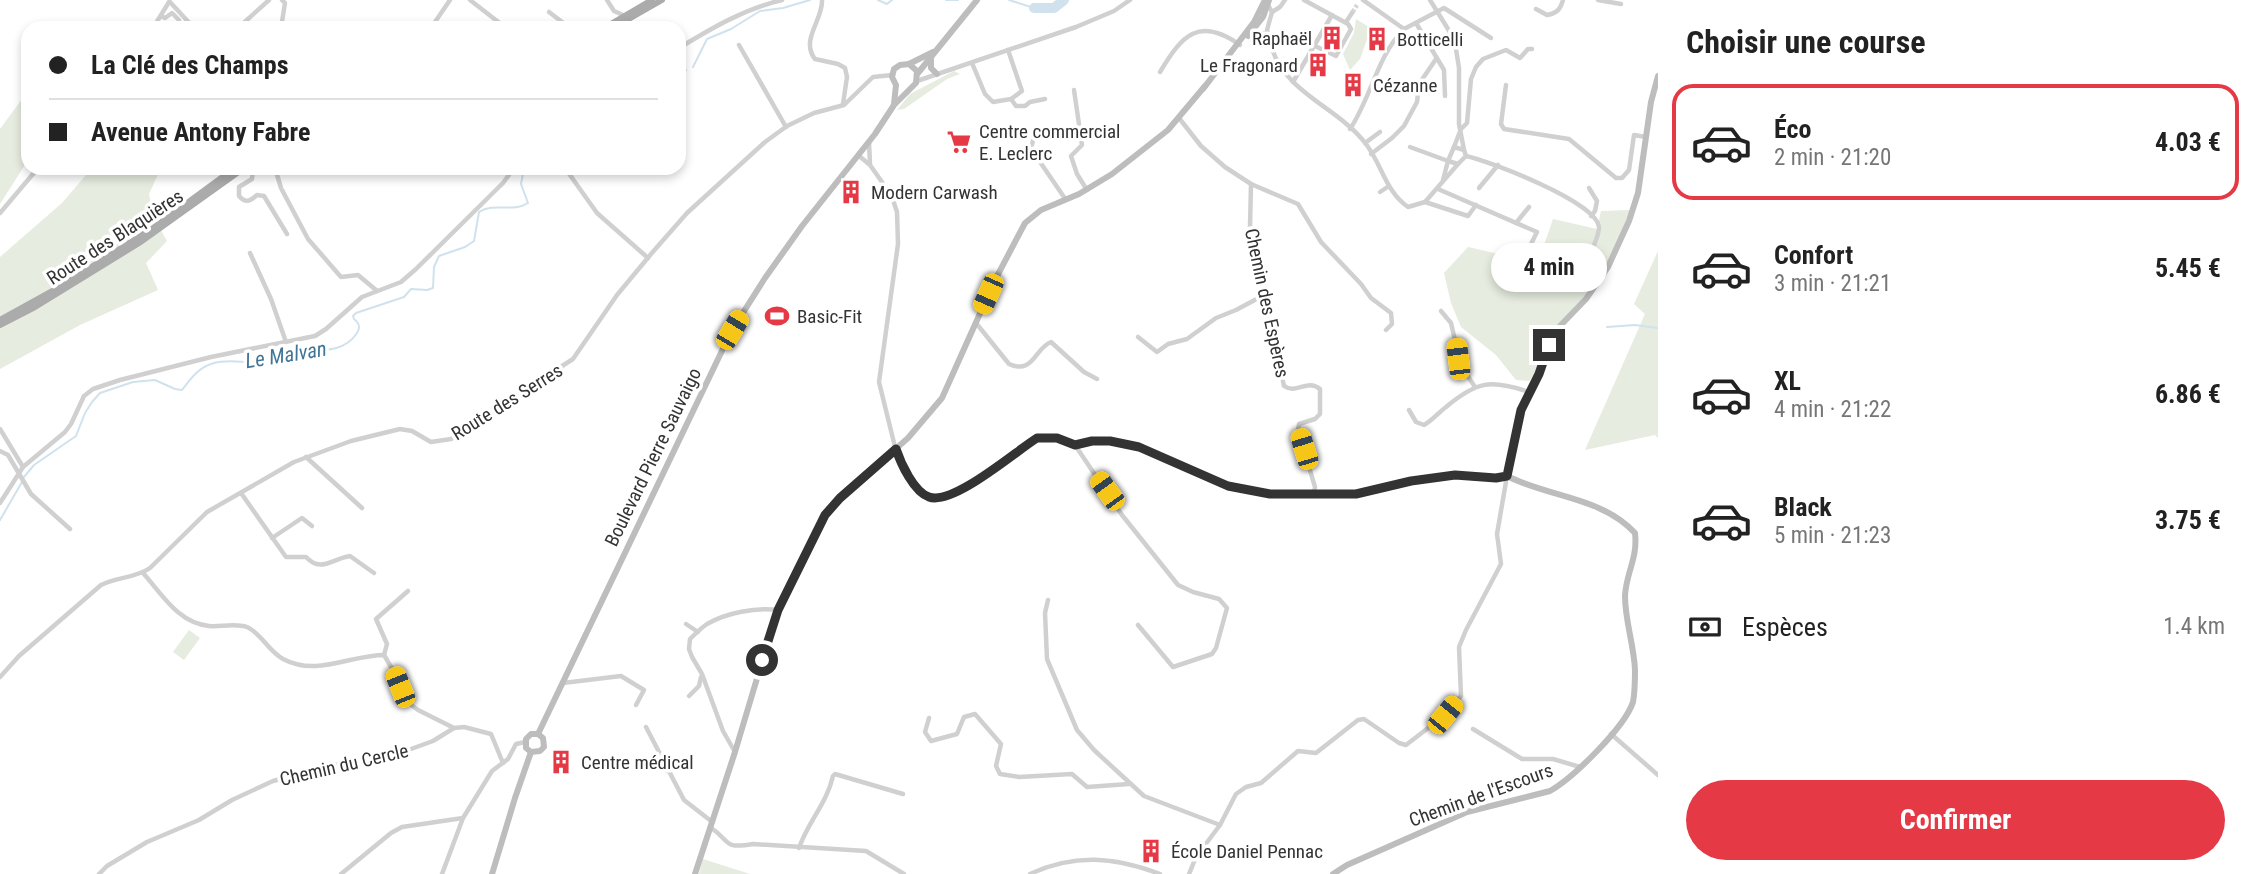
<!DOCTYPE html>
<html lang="fr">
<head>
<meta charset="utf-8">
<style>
	body { margin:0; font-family:"Roboto Condensed",sans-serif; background:#f6f6f6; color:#222; height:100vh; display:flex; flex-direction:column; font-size:26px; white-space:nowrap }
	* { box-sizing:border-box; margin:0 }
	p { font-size:23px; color:#767676 }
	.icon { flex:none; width:38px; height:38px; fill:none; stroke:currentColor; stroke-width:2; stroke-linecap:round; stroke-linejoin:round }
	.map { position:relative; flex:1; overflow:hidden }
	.sheet { display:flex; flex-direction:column; background:#fff; width:595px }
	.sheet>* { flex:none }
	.banner { position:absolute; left:21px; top:21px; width:665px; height:154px; border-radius:21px; box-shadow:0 4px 10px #0003; display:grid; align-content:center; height:154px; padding:0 28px; background:#fff }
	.end { position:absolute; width:32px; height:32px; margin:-16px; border:9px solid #333; background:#fff; box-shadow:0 0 0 4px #fff }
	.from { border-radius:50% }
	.bubble { position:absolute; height:49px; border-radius:24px; background:#fff; box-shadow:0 4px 10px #0003; font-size:23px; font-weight:700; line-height:49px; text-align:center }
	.car { position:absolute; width:21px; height:42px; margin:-21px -10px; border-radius:9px; box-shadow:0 0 5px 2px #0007; background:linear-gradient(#f5c518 24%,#345 0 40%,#f5c518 0 76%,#345 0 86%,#f5c518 0) }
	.banner b { display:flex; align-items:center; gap:24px; height:66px; font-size:26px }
	.banner b+b { border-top:2px solid #e0e0e0 }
	.banner i { width:18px; height:18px; background:#222 }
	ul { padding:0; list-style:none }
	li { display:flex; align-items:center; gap:21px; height:116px; margin:0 14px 10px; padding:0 14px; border:4px solid transparent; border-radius:21px }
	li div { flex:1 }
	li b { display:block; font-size:26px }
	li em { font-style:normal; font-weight:700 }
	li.selected { border-color:#e63946 }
	li>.icon { width:63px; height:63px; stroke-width:1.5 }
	h2 { padding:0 28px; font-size:32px; line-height:84px }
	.pay { display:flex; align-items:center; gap:18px; height:77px; padding:0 28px; font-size:26px }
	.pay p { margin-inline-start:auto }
	.cta { display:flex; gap:14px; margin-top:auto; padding:14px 28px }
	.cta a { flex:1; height:80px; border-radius:42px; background:#e63946; color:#fff; font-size:28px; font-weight:700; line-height:80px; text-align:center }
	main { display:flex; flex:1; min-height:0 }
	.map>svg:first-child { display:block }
	.green { fill:#e6ecdf }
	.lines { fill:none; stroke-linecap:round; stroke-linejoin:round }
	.stream { stroke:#cfe2ee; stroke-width:2 }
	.river { stroke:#cfe2ee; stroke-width:10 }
	.street-tunnel { stroke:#d6d6d6; stroke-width:4.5; stroke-dasharray:4.5 2; stroke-linecap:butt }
	.street { stroke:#d0d0d0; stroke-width:4.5 }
	.secondary { stroke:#bdbdbd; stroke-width:6 }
	.primary { stroke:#ababab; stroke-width:6 }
	.route { stroke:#333; stroke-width:9 }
	.labels { text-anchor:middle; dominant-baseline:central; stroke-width:7; stroke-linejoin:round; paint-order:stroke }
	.poi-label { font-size:19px; fill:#333; stroke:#fff; text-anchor:start }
	.street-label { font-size:19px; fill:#333; stroke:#fff }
	.water-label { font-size:21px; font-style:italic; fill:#3f7597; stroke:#fff }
</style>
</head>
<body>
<main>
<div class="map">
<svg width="1658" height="874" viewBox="0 0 1658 874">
	<rect width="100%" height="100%" fill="#fff"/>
	<g class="green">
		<polygon points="1356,19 1369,27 1370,31 1360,59 1350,70 1343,54 1354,33"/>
		<polygon points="954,71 960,74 947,79 904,109 897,110 910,94"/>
		<polygon points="28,91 28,160 0,204 0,129"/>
		<polygon points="92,168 105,168 111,171 113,168 161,168 149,194 154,218 167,241 146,263 158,290 80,325 0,369 0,257 62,203"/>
		<polygon points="1630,210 1611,259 1584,305 1550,338 1539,368 1529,381 1516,380 1496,355 1461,327 1451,303 1444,273 1468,247 1538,263 1553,219 1597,229 1601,211"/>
		<polygon points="1658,251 1658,438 1655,435 1585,450 1645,314 1634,304"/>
		<polygon points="189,630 200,638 184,660 173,652"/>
		<polygon points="703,859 750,874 699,874"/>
	</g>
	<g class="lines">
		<g class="stream">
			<polyline points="878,0 887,4 892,0"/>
			<polyline points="946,0 958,0"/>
			<polyline points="1009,0 1034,8"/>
			<polyline points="693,67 707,39 731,29 760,11 783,8 810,0"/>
			<polyline points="679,69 686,70"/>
			<polyline points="1607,327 1635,325 1658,328"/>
			<path d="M24 477 34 465 76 436 85 413 92 402 100 393 133 382 155 380 175 389 182 390C191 378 199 367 214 363 229 359 243 363 257 362 266 361 274 353 282 352 308 346 340 359 357 333 361 327 359 323 354 319L353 316 356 313 404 297 411 289 427 290 433 288 434 267 439 256 465 247 474 241 479 212C494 202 513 213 528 203L521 184 524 168"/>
			<polyline points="0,520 22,482"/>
		</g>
		<polyline class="river" points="1034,8 1054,8 1064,0"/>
		<polyline class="street-tunnel" points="1352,13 1357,5"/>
		<g class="street">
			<polyline points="470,0 506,28"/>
			<polyline points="607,0 614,11 625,16"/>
			<path d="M822 0C823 20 800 40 815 59L838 64 845 68 847 77 843 104"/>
			<polyline points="1304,0 1348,24 1351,29 1336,56 1315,46"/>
			<polyline points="1430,0 1448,29 1456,49 1459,68 1459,124 1464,150"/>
			<polyline points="1598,0 1621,4"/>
			<polyline points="170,2 194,28"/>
			<polyline points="1268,5 1272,12 1267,30 1270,43"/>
			<path d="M1536 9 1547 15C1557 13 1560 10 1563 0"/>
			<polyline points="549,12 570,28"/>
			<polyline points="1272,12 1280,7 1285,0"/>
			<polyline points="161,16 165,18 172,13 179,20 178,28"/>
			<polyline points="435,22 450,0"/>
			<polyline points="1346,22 1352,13"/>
			<polyline points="1416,23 1444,70 1445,96"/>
			<polyline points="153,28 169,2"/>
			<polyline points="238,28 269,0"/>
			<polyline points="281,28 285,3 282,0"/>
			<polyline points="1404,29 1444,8 1491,38"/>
			<polyline points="1252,33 1263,33 1267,39"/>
			<polyline points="739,45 786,127"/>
			<path d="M679 48C712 28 744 9 782 0"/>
			<path d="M1272 49C1287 94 1339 108 1366 144 1382 165 1386 192 1408 207L1425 202 1458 164"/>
			<polyline points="1008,50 1022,91 1011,99 1016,106 1025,106 1030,102 1045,99"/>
			<polyline points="972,63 985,94 993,102 1011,99"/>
			<path d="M1160 72C1182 35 1199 16 1240 45"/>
			<polyline points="917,81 1076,27 1114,11 1130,0"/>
			<polyline points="1293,82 1332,15"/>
			<polyline points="1506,85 1501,124 1504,129 1569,139 1616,178 1622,178 1629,170 1634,135 1646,137"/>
			<polyline points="1074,90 1082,145 1071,156 1077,174 1087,190"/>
			<polyline points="1179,118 1201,146 1225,167 1251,184 1298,204 1321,242 1361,284 1371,298 1391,313 1392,324 1386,330"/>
			<path d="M1350 129C1371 98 1377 56 1404 29L1363 0"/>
			<polyline points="1034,137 1030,152 1038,159 1066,200"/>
			<polyline points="869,142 870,164"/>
			<polyline points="1365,143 1380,132"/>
			<polyline points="1410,147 1448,161 1443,180"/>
			<polyline points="1454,147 1461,129 1467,123 1471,79 1476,67 1483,59 1506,50 1520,58 1528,49 1532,49"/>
			<polygon points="1454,147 1464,150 1466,156 1458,164 1448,161"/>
			<polyline points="1371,154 1392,138 1404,126 1417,102 1419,84 1436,59"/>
			<polyline points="858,155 870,165 882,182 893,200 897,212 898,244 879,382 896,451 918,488 925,496 933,499 942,498 961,489 986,476 1029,443 1037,438 1048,437 1075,445 1092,441 1110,441 1139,447 1228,486 1270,493 1356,494 1411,481 1455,475 1496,478 1507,476 1497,534 1501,564 1466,630 1459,647 1461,696 1445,715 1406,745 1399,743 1364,719 1358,720 1316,753 1298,751 1261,783 1246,787 1236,794 1220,825 1196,857 1189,874"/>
			<path d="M1466 156C1489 161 1597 202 1599 227 1599 237 1591 249 1590 259L1607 267"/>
			<polyline points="275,168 281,188 308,239 341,277 358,275 376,290"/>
			<polyline points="565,168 597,213 648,258"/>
			<path d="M253 170 252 179 239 187V196C246 204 250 201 257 195L264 196 287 234"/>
			<path d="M1251 184 1250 227 1266 294C1264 324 1278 356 1284 386 1297 395 1307 378 1320 389V414L1315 419 1299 424 1298 430 1315 487 1314 494"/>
			<polyline points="1479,188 1498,165"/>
			<polyline points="1589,188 1597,201 1595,211 1591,216"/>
			<polyline points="1438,189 1537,232 1527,252"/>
			<polyline points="1380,192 1389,186"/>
			<polyline points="1425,202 1468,216 1476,205"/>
			<polyline points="0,213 38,168"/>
			<polyline points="1516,223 1529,207"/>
			<polyline points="250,253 271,299 286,342"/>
			<polyline points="1441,311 1451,323 1461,366 1475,387"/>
			<path d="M976 323 1009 364C1033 375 1035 348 1051 342L1084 372 1097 379"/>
			<polyline points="1138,337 1157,352 1168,344 1187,339 1216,318 1236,310 1266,294"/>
			<polyline points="270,346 278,357"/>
			<path d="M1409 410 1416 422 1424 425C1432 421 1438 413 1446 407 1477 381 1491 379 1529 392"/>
			<polyline points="0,429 23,467"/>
			<polyline points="1075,445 1122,515 1178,585 1193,592 1219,599 1227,608 1216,648 1212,654 1173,667 1138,625"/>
			<polyline points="0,451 8,455 31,494 70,529"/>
			<polyline points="306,457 362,508"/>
			<path d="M241 493 286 557H306C321 573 331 559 350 556L374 573"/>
			<polyline points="0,503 23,467 65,432 71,424 84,396 93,389 120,380 211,357 315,336 326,329 362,297 401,282 416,269 503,183 514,168"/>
			<polyline points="272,538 302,518 312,526"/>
			<path d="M143 573C162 594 178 623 209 626 220 627 236 623 247 627 262 634 268 651 283 659 317 677 350 655 384 655L394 672 406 701 418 710 454 728"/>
			<polyline points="1048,600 1045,613 1047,659 1077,730 1094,750 1144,796 1220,825"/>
			<polyline points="686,624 698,632"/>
			<polyline points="384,655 387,644 376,619 408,591"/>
			<path d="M0 677 19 656 101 585C117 577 136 578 150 568L207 512 294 462 351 441 400 429 412 431 431 442 451 439 498 410 517 395 573 359 617 295 651 254 687 213 765 142 787 126 814 113 844 105 873 77 892 75"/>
			<polyline points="563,683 621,676 644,690 636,705"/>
			<polyline points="689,696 699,686 701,677"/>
			<polyline points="929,718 925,732 931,741 957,734 964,717 975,714 1001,744 996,766 1000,774 1019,777 1072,774 1087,787 1129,784"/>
			<polyline points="646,727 684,800 711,821"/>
			<polyline points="1473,729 1522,759 1553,759 1580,767"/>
			<polyline points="1611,734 1658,775"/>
			<path d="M735 752 723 731 702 674 692 657 689 649 690 639C695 634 701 628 707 624 726 613 756 607 778 610"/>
			<polyline points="652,767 659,767 667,771"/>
			<path d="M710 827C732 842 722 849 753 844L866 851 904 874"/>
			<path d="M799 848C808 822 827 803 833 776L835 774 903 794"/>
			<polyline points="99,874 107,866 147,842 199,820 232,800 273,781 335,765 389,757 433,741 454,728 464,727 491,734 503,763"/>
			<polyline points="341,874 391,833 402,827 463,818"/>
			<polyline points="442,874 463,818 492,771 508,759 516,744 525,742"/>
			<path d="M1030 874C1075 853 1115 857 1160 874"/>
		</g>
		<g class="secondary">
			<polyline points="1248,36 1263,17 1269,0"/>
			<polyline points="931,60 931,68 937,74"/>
			<polyline points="918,73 977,0"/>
			<polyline points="1203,89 1254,22 1265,0"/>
			<polyline points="894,104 896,85 892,77 894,69 900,65 909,64 933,52"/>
			<polyline points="538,734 732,330 765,278 802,226 875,134 894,105 916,83 917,71 909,64"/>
			<polyline points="531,752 540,751 544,747 543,738 538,734"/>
			<polyline points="531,752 526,748 526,739 531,734 538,734"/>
			<polyline points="492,874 515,798 531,752"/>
			<polyline points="695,874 735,752 773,625 786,594 825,515 840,498 908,438 942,398 995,280 1025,223 1041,210 1079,194 1112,174 1168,130 1205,86"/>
			<path d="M1333 874 1347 865 1467 812 1550 791C1573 778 1625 727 1633 702 1635 692 1635 680 1635 670 1634 645 1625 621 1625 596 1626 573 1638 558 1635 533 1602 497 1548 497 1507 476L1521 410 1539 374 1553 337 1560 326 1586 299 1608 267 1629 221 1638 193 1651 102 1658 76"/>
		</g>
		<g class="primary">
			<polyline points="604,28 652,0"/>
			<polyline points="613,28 662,0"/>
			<polyline points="0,320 63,285 153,228 235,168"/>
			<polyline points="0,325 35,307 139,243 244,168"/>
		</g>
	</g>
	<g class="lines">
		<path class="route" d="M762 660 778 610 825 515 840 498 896 449C901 464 914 492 929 497 953 506 1016 451 1037 438H1057L1075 445 1092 441H1110L1139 447 1228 486 1270 494H1356L1411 481 1455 475 1496 478 1507 476 1521 410 1539 374 1549 345"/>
	</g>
	<defs>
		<g id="building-bare" transform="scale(1.89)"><path d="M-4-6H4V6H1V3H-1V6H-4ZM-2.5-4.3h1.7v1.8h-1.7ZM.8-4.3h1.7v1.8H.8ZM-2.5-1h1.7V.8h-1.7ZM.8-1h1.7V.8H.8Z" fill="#e63946" stroke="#fff" stroke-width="2.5" paint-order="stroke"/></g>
		<g id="supermarket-bare" transform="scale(1.89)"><path d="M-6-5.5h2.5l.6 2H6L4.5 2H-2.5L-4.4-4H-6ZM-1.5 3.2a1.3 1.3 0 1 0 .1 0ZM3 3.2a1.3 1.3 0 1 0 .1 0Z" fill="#e63946" stroke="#fff" stroke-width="2.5" paint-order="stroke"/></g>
		<g id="stadium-bare" transform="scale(1.89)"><path d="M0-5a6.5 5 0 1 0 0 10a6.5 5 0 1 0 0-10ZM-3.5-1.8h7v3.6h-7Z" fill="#e63946" stroke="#fff" stroke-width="2.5" paint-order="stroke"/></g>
	</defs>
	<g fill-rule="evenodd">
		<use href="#building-bare" x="1332" y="38"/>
		<use href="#building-bare" x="1377" y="39"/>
		<use href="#building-bare" x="1318" y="65"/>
		<use href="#building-bare" x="1353" y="85"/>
		<use href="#supermarket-bare" x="959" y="142"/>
		<use href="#building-bare" x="851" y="192"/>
		<use href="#stadium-bare" x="777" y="316"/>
		<use href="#building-bare" x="561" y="762"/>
		<use href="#building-bare" x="1151" y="851"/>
	</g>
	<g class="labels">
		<g class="poi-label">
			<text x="1312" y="38" text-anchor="end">Raphaël</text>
			<text x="1397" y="39">Botticelli</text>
			<text x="1298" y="65" text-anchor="end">Le Fragonard</text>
			<text x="1373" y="85">Cézanne</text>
			<text x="979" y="131">Centre commercial<tspan x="979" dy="22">E. Leclerc</tspan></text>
			<text x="871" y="192">Modern Carwash</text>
			<text x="797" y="316">Basic-Fit</text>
			<text x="581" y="762">Centre médical</text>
			<text x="1171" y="851">École Daniel Pennac</text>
		</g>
		<g class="street-label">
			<text transform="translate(115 237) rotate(-33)">Route des Blaquières</text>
			<text transform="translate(1267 303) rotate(78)">Chemin des Espères</text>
			<text transform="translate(507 402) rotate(-32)">Route des Serres</text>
			<text transform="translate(653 457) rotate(-64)">Boulevard Pierre Sauvaigo</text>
			<text transform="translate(344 765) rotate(-13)">Chemin du Cercle</text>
			<text transform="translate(1481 795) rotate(-20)">Chemin de l'Escours</text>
		</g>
		<g class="water-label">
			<text transform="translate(286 355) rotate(-9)">Le Malvan</text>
		</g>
	</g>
</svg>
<i class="end from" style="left:762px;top:660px"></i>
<i class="end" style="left:1549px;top:345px"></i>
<div class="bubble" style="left:1491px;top:243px;width:116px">4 min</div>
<i class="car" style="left:988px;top:294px;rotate:204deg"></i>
<i class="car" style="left:732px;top:330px;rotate:31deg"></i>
<i class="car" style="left:1458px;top:359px;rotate:353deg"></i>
<i class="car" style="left:1304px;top:449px;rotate:343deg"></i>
<i class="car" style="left:1107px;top:491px;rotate:324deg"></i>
<i class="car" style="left:400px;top:687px;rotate:338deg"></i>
<i class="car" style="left:1445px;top:715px;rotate:39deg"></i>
<div class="banner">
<b><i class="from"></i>La Clé des Champs</b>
<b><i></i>Avenue Antony Fabre</b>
</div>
</div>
<section class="sheet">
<h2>Choisir une course</h2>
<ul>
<li class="selected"><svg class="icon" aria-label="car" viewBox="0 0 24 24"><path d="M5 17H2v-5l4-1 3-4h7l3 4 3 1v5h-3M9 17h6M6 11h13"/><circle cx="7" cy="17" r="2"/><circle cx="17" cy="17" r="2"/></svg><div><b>Éco</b><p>2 min · 21:20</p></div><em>4.03 €</em></li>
<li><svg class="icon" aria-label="car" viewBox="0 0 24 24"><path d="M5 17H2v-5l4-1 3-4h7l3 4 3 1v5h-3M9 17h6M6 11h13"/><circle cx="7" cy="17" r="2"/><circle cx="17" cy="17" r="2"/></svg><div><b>Confort</b><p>3 min · 21:21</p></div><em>5.45 €</em></li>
<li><svg class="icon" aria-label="car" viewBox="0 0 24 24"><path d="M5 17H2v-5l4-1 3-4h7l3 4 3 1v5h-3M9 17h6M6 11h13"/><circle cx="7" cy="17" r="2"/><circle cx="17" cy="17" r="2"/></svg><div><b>XL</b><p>4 min · 21:22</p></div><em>6.86 €</em></li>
<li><svg class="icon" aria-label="car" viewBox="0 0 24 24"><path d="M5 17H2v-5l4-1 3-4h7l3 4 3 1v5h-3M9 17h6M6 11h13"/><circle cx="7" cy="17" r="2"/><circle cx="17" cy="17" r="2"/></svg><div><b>Black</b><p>5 min · 21:23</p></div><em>3.75 €</em></li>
</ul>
<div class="pay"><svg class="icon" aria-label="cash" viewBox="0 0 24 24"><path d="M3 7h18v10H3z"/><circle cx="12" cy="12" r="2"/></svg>Espèces<p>1.4 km</p></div>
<div class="cta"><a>Confirmer</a></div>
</section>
</main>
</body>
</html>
